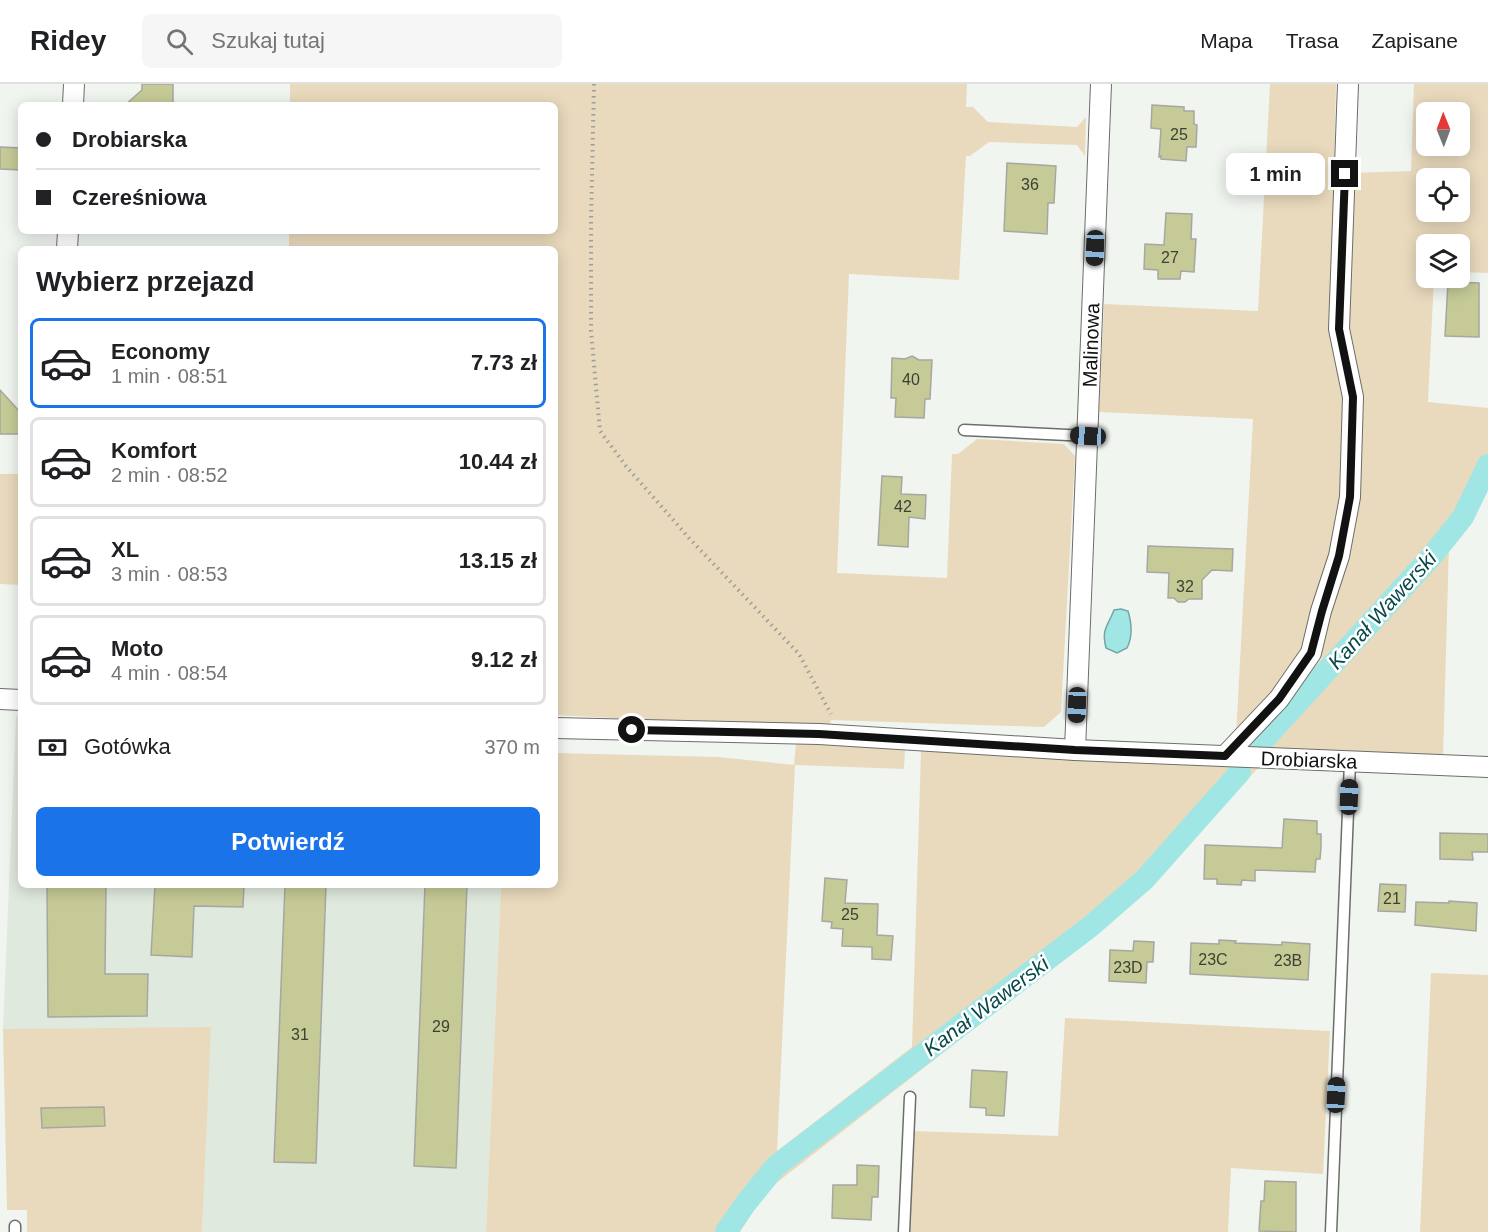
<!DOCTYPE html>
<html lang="pl">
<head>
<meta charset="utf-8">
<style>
	body { margin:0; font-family:Arial,sans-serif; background:#f6f6f6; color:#202124; height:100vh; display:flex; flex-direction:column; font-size:22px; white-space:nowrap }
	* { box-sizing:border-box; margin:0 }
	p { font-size:20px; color:#757577 }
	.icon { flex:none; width:33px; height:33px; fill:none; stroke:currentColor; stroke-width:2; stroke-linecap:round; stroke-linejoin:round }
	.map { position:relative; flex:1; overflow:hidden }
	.drawer { position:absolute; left:18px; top:162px; width:540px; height:642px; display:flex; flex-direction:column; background:#fff; border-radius:9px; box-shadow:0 3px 15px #0003 }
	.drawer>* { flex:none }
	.top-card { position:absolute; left:18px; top:18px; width:540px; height:132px; border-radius:9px; box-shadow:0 3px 15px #0003; display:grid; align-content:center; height:132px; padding:0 18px; background:#fff }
	.needle { width:39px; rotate:359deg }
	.controls { position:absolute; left:1416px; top:18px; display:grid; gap:12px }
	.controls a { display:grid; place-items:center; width:54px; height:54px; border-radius:9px; background:#fff; box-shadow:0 3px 15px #0003; font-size:30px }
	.end { position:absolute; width:27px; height:27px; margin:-14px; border:8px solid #111211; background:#fff; box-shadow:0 0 0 3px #fff }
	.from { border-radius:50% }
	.bubble { position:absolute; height:42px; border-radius:9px; background:#fff; box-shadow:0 3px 15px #0003; font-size:20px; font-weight:600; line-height:42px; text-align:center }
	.car { position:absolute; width:18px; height:36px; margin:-18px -9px; border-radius:8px; box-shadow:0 0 4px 2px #0007; background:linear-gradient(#222 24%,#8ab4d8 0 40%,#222 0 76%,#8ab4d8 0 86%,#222 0) }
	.top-card b { display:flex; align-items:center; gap:21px; height:57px; font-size:22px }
	.top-card b+b { border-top:2px solid #e0e0e0 }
	.top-card i { width:15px; height:15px; background:#202124 }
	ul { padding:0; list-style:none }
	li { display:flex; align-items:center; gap:18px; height:90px; margin:0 12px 9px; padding:0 6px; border:3px solid #e0e0e0; border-radius:9px }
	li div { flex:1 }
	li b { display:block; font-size:22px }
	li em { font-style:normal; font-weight:600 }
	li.current { border-color:#1a73e8 }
	li>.icon { width:54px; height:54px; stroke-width:1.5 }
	h2 { padding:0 18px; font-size:27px; line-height:72px }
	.pay { display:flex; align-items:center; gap:15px; height:66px; padding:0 18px; font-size:22px }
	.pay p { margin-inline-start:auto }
	.action { display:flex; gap:12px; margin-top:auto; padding:12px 18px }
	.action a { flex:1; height:69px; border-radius:9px; background:#1a73e8; color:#fff; font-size:24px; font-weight:600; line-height:69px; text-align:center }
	header { display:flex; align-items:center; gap:36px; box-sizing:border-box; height:84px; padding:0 30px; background:#fff; border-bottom:2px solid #e0e0e0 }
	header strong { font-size:28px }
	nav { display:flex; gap:33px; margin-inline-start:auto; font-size:21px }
	.search { width:420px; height:54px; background:#f6f6f6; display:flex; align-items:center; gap:15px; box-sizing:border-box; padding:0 21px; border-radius:9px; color:#757577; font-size:22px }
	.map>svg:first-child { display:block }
	.built { fill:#e0e9de }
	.green { fill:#e9dabd; fill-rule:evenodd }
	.water { fill:#a0e6e5; stroke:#75a6a5; stroke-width:1.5 }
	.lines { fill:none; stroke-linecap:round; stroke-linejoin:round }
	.canal { stroke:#a0e6e5; stroke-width:22 }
	.building { fill:#c5ca96; stroke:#a7a7a2; stroke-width:1.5 }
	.lane-casing { stroke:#6b6e6a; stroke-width:13 }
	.street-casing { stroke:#6b6e6a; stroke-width:22 }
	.path { stroke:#9b9e9b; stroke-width:4; stroke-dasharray:1.5 4.5; stroke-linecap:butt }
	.lane { stroke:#fff; stroke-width:10 }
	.street { stroke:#fff; stroke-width:20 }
	.route { stroke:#111211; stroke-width:8 }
	.labels { text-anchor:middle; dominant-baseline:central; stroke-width:5; stroke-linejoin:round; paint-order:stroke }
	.number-label { font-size:16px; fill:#3e4032 }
	.street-label { font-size:20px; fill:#111211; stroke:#fff }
	.water-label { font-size:21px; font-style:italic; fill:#084949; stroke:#fff }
</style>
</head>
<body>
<header>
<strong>Ridey</strong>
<div class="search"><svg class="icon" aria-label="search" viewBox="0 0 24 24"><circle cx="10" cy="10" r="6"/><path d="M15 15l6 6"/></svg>Szukaj tutaj</div>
<nav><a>Mapa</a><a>Trasa</a><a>Zapisane</a></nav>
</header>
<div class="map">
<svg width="1488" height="1148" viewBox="0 0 1488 1148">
	<rect width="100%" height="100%" fill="#f1f5f0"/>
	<polygon class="built" points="16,631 21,636 21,801 501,801 486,1148 202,1148 210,944 3,945"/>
	<g class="green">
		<polygon points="290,0 967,0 966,23 973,23 988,38 1077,43 1086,33 1085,72 1077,61 989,58 970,72 966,72 959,196 849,190 837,489 947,494 952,370 958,370 977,355 1064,360 1075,372 1061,628 1044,643 831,636 829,645 555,631 555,165 289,165 289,147 555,147 555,21 290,21"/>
		<polygon points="1270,0 1336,0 1331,239 1346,309 1341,431 1308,556 1297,580 1236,652 1253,335 1099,328 1104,220 1258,227"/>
		<path d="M1414 0H1488V189L1460 188V160H1426V194H1434L1428 318 1488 324V399L1468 439 1449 460 1443 675 1245 663 1322 574 1318 560 1353 438 1346 252 1352 89 1411 87ZM1426 28H1460V62H1426ZM1426 94H1460V128H1426Z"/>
		<polygon points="0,390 21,390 21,501 0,500"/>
		<polygon points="796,659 905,666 904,685 795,681 777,1067 912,963 921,667 1258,684 1141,812 1067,872 779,1097 764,1109 740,1148 486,1148 501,801 555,801 555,669 719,673 794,681"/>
		<polygon points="1431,889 1488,891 1488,1148 1420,1148"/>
		<polygon points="1065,934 1330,947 1323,1090 1231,1084 1228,1148 909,1148 913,1047 1058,1052"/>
		<polygon points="211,943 202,1148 27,1148 27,1126 7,1126 3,945"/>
	</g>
	<path class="water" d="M1121 525 1128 527C1132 540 1133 552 1127 564L1117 569 1106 564C1101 545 1108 542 1114 526Z"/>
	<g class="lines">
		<g class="canal">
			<polyline points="1260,660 1431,473 1463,433 1488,381"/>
			<polyline points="726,1148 746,1119 776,1082 1091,842 1145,795 1240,688"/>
		</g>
	</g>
	<g class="building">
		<polygon points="142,0 173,0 173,21 125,21 142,6"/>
		<polygon points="1152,21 1184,23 1184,27 1194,27 1194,40 1197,41 1196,63 1187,63 1186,77 1161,75 1161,72 1159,73 1161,45 1151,44"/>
		<polygon points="0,63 21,64 21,86 0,85"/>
		<polygon points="1007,79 1056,82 1054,119 1048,119 1047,150 1004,147"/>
		<polygon points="1166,129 1192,130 1191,155 1196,155 1194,188 1181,187 1180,195 1158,195 1158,186 1144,185 1145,160 1164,161"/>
		<polygon points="1448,198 1479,199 1479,253 1445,252"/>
		<polygon points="912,272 919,276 932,276 930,315 925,315 924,334 895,333 896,314 891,314 892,274 905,275"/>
		<polygon points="0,306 21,329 21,350 0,350"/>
		<polygon points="882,392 902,393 901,410 926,411 925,435 909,433 908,463 878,461"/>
		<polygon points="1148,462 1233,465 1232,487 1212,486 1202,496 1202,515 1189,515 1185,518 1178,518 1174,514 1168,514 1169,489 1147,488"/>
		<polygon points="1284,735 1317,737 1317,750 1321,750 1321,763 1320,775 1316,775 1315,788 1255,786 1255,797 1242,796 1241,801 1217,800 1217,795 1204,795 1205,761 1282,764"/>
		<polygon points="1440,749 1488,750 1488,768 1472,768 1473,776 1440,775"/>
		<polygon points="825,794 847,796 845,819 878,820 877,851 893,852 891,876 872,875 872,863 842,862 843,845 831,844 832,838 822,837"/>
		<polygon points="1380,800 1406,801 1405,828 1378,827"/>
		<polygon points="47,801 106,801 105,890 148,890 147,932 48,933"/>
		<polygon points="155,801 244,801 243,823 194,822 192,873 151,871"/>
		<polygon points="285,801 326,801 316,1079 274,1078"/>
		<polygon points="425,801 467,801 456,1084 414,1082"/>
		<polygon points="1449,817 1477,819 1476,847 1415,841 1416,818 1449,819"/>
		<polygon points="1219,856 1236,857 1235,859 1282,861 1282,858 1310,860 1308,896 1190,890 1191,859 1219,860"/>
		<polygon points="1134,857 1154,858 1153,878 1147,878 1146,899 1109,897 1110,866 1133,867"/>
		<polygon points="972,986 1007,988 1004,1032 986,1031 986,1024 970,1023"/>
		<polygon points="104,1023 105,1042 42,1044 41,1024"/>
		<polygon points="857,1081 879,1082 878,1113 872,1113 871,1136 832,1134 833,1101 857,1101"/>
		<polygon points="1265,1097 1296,1098 1296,1148 1259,1147 1261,1117 1264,1117"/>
	</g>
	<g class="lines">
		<g class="lane-casing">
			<g id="lane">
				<polyline points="964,346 1088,352"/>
				<polyline points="15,1142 15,1148"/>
				<polyline points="904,1148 910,1013"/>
				<polyline points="1331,1148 1350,678"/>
			</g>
		</g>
		<g class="street-casing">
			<g id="street">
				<polyline points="73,21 74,0"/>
				<polyline points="67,165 68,147"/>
				<polyline points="0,615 21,616"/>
				<polyline points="555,644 819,650 1075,666 1488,683"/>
				<polyline points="1075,666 1101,0"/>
				<polyline points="1225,672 1279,615 1311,569 1321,527 1339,472 1350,413 1353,313 1339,245 1348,0"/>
			</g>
		</g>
		<polyline class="path" points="594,0 591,139 591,247 600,347 626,382 689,454 799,570 831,630"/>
		<use href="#lane" class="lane"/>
		<use href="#street" class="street"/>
	</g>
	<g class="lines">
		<polyline class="route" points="632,646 819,650 1075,666 1225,672 1279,615 1311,569 1322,527 1339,472 1350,413 1353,313 1339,245 1345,90"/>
	</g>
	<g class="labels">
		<g class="number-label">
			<text x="1179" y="50">25</text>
			<text x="1030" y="100">36</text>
			<text x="1170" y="173">27</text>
			<text x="911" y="295">40</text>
			<text x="903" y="422">42</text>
			<text x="1185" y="502">32</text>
			<text x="1392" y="814">21</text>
			<text x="850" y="830">25</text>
			<text x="1213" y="875">23C</text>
			<text x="1288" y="876">23B</text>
			<text x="1128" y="883">23D</text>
			<text x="441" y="942">29</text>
			<text x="300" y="950">31</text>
		</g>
		<g class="street-label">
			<text transform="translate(1091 261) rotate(-88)">Malinowa</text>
			<text transform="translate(1309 676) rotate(2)">Drobiarska</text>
		</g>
		<g class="water-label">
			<text transform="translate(1382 526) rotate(-48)">Kanał Wawerski</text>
			<text transform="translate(986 922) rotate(-37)">Kanał Wawerski</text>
		</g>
	</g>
</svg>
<div class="controls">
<a><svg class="needle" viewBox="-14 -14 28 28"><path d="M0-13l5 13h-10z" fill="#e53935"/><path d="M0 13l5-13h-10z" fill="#757577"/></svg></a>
<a><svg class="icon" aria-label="locate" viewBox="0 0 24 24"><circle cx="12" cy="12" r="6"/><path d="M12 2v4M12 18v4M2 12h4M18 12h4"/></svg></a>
<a><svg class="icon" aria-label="layers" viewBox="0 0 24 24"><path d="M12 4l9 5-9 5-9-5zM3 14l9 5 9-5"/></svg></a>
</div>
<i class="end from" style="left:632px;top:646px"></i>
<i class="end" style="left:1345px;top:90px"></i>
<div class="bubble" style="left:1226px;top:69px;width:99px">1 min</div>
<i class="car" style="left:1095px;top:164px;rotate:182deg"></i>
<i class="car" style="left:1088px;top:352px;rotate:273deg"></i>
<i class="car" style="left:1077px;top:621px;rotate:182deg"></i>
<i class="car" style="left:1349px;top:713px;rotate:2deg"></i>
<i class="car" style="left:1336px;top:1011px;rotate:3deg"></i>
<div class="top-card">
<b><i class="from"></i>Drobiarska</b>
<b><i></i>Czereśniowa</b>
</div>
<section class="drawer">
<h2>Wybierz przejazd</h2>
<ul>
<li class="current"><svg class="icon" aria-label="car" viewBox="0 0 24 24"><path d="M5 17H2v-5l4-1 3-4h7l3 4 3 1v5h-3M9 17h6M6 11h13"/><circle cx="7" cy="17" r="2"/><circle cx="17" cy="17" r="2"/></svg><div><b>Economy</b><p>1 min · 08:51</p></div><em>7.73 zł</em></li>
<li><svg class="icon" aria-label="car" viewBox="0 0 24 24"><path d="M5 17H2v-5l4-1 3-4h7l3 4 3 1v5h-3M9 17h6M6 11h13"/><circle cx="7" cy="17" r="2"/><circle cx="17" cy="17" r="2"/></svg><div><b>Komfort</b><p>2 min · 08:52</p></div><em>10.44 zł</em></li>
<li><svg class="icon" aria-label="car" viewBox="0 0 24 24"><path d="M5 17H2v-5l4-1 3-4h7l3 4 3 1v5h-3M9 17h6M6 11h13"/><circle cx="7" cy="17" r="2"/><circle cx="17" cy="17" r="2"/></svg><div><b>XL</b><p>3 min · 08:53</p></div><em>13.15 zł</em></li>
<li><svg class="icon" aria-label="car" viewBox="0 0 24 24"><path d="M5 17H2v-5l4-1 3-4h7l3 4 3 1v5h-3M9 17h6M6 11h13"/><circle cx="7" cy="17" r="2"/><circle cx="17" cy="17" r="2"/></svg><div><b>Moto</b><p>4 min · 08:54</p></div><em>9.12 zł</em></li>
</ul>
<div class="pay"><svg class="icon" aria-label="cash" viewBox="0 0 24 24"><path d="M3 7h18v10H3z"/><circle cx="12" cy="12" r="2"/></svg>Gotówka<p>370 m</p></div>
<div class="action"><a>Potwierdź</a></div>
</section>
</div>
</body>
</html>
